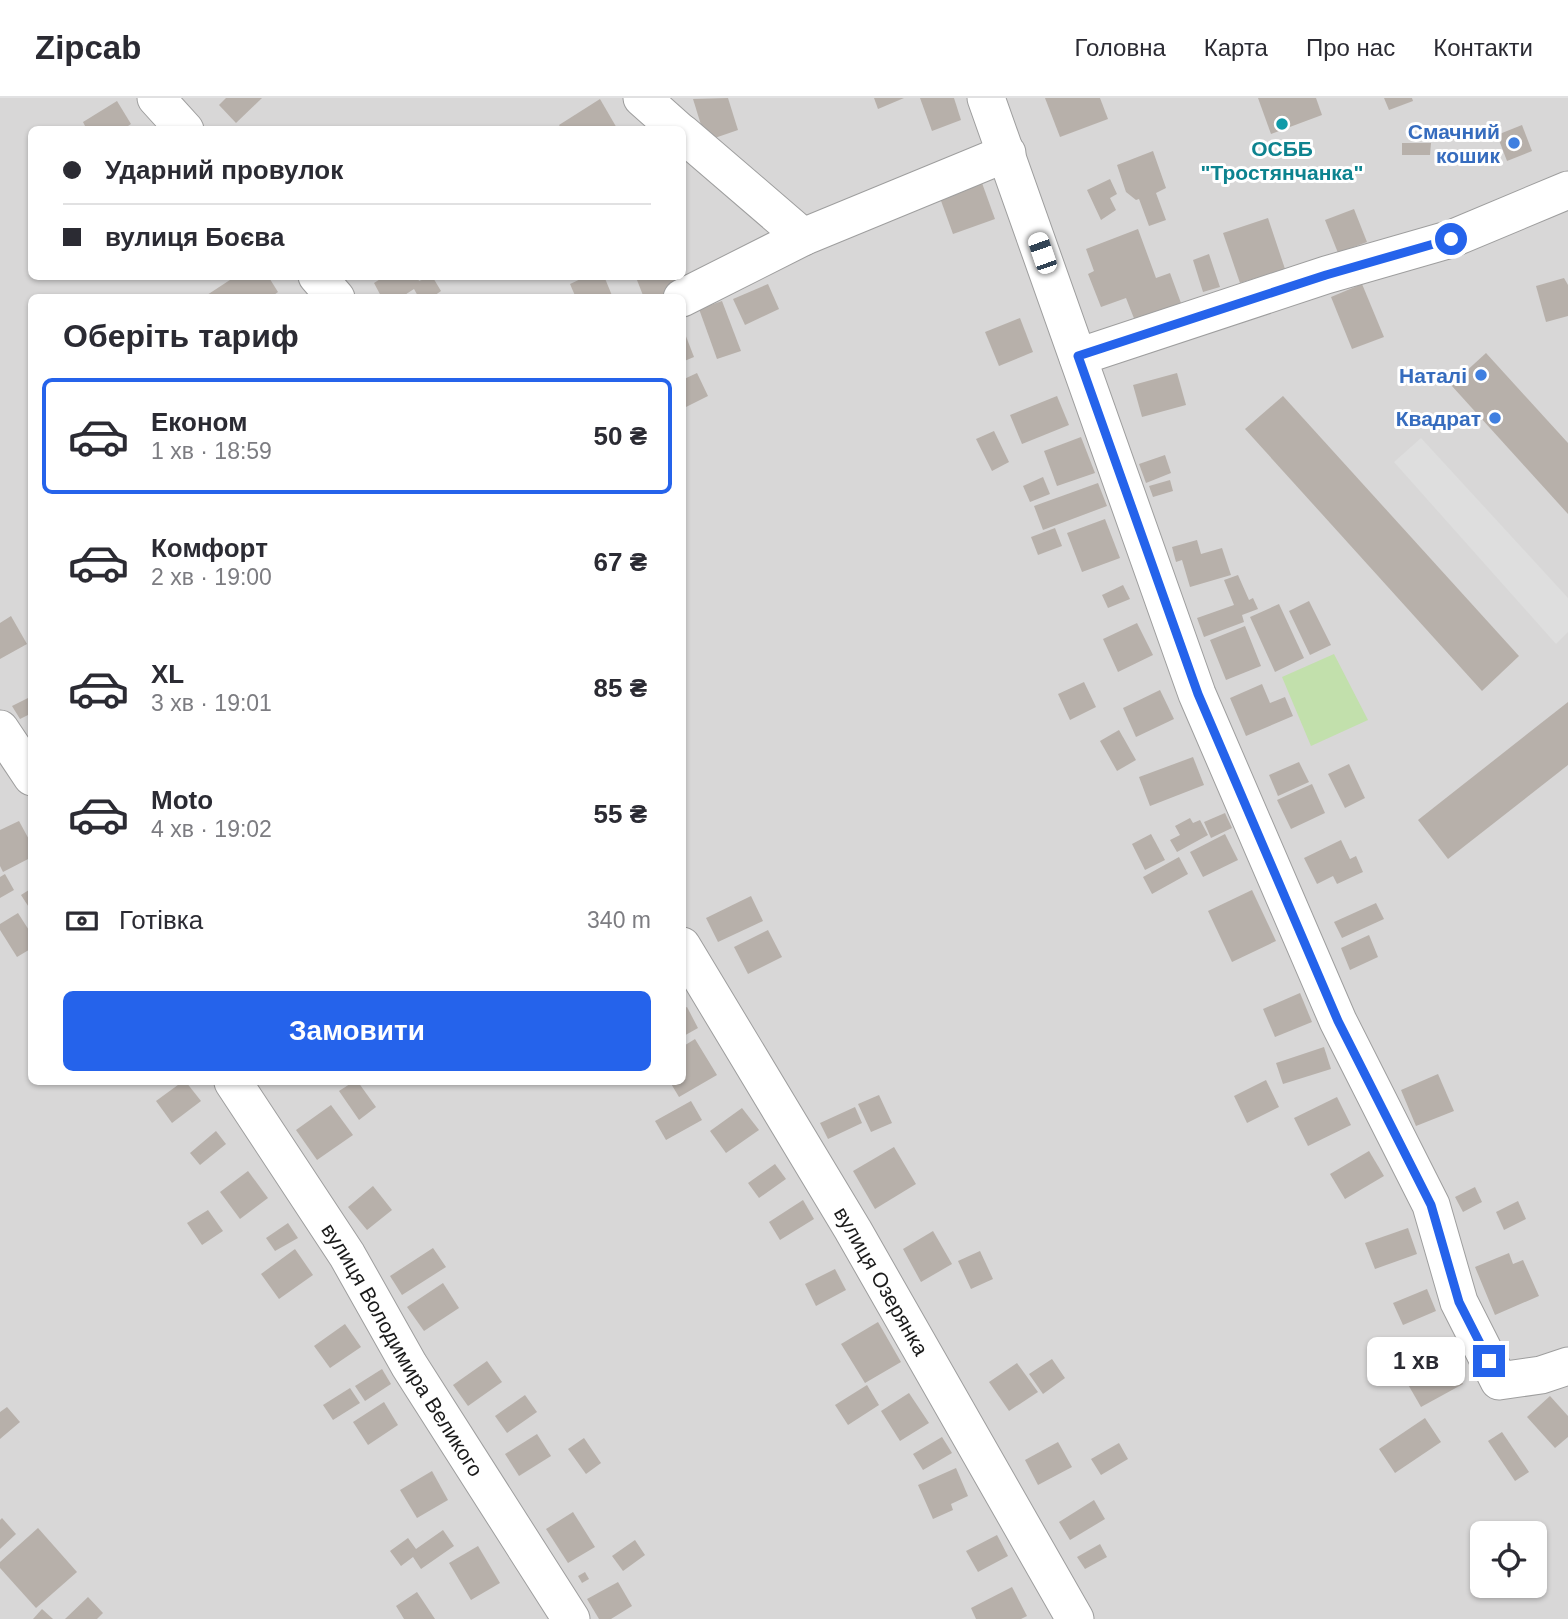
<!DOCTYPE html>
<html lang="uk">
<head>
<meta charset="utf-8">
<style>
	body { margin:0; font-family:Helvetica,sans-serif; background:#f7f7f7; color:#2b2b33; height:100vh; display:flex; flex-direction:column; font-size:26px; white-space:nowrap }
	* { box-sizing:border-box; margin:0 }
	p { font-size:23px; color:#7c7c81 }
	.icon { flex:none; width:38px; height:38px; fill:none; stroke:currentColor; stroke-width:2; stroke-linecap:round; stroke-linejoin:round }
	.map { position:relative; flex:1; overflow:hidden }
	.side { position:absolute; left:28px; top:196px; width:658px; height:791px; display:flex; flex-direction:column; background:#fff; border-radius:10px; box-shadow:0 2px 5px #0004 }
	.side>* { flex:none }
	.banner { position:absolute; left:28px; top:28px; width:658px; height:154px; border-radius:10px; box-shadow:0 2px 5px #0004; display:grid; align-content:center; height:154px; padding:0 35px; background:#fff }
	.tools { position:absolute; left:1470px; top:1423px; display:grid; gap:14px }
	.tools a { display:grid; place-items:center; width:77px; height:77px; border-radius:10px; background:#fff; box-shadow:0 2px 5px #0004; font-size:35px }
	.end { position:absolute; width:32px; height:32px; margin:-16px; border:9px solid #2563eb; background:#fff; box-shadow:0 0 0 4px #fff }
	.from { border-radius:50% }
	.bubble { position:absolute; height:49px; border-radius:10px; background:#fff; box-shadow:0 2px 5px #0004; font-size:23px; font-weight:700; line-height:49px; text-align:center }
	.car { position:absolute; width:21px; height:42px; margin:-21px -10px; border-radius:9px; box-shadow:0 0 5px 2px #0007; background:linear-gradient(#fff 24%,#345 0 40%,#fff 0 76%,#345 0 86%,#fff 0) }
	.banner b { display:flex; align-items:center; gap:24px; height:66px; font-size:26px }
	.banner b+b { border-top:2px solid #e1e1e2 }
	.banner i { width:18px; height:18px; background:#2b2b33 }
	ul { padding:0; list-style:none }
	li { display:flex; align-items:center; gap:21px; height:116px; margin:0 14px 10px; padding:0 21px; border:4px solid transparent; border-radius:10px }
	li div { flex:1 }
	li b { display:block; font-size:26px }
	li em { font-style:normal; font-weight:700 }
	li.current { border-color:#2563eb }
	li>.icon { width:63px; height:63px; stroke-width:1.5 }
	h2 { padding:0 35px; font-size:32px; line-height:84px }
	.pay { display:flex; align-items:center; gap:18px; height:77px; padding:0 35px; font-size:26px }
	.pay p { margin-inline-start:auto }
	.cta { display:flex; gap:14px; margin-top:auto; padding:14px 35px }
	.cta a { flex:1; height:80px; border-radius:10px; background:#2563eb; color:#fff; font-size:28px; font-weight:700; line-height:80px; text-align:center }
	header { display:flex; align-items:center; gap:42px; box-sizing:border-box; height:98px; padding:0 35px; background:#fff; border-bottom:2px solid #e1e1e2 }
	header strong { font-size:33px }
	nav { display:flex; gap:38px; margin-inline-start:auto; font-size:24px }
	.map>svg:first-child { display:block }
	.residential { fill:#d8d7d7; fill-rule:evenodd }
	.grass { fill:#c2e0ac }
	.parking { fill:#dedede }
	.building { fill:#b7b0aa }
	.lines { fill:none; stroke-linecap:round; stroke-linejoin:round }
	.minor-casing { stroke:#9e9e9e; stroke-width:39 }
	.minor { stroke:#fff; stroke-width:37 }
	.route { stroke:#2563eb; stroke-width:9 }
	.culture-dot { fill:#0f9aa8; stroke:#fff; stroke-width:2.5 }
	.shop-dot { fill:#3f7fe0; stroke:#fff; stroke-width:2.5 }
	.labels { text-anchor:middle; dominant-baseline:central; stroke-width:6; stroke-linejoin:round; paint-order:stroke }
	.shop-label { font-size:21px; font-weight:bold; fill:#366cbe; stroke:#fff; text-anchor:end }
	.culture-label { font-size:21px; font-weight:bold; fill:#0d838f; stroke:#fff }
	.street-label { font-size:21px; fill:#1a1a1a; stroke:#fff }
</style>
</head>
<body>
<header>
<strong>Zipcab</strong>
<nav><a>Головна</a><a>Карта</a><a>Про нас</a><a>Контакти</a></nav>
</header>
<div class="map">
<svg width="1568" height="1521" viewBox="0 0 1568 1521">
	<rect width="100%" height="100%" fill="#ebe8e1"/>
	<path class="residential" d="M0 0H1568V1521H0ZM32 32H682V178H32ZM32 200H682V984H32ZM1482 1435H1535V1488H1482Z"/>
	<polygon class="grass" points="1334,556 1368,622 1311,648 1282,579"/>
	<polygon class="parking" points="1421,340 1568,500 1568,534 1556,546 1394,364"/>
	<g class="building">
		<polygon points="226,0 262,0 236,25 219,7"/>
		<polygon points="728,0 738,32 706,43 693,1"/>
		<polygon points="874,0 904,0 878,11"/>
		<polygon points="920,0 954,0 961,22 932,33"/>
		<polygon points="1045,0 1100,0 1108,21 1060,39"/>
		<polygon points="1258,0 1316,0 1322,17 1271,36"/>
		<polygon points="1384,0 1412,0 1413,3 1389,12"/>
		<polygon points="600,1 618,32 562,32 559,27"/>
		<polygon points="117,3 131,26 122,32 87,32 83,24"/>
		<polygon points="1522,27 1532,53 1507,63 1497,37"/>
		<polygon points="1402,45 1431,45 1430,57 1402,57"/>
		<polygon points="1153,53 1166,90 1156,95 1166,122 1149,128 1139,101 1136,102 1126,94 1117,67"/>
		<polygon points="1110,81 1117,96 1110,100 1116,112 1101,122 1087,92"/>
		<polygon points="982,85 995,121 953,136 940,100"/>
		<polygon points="1354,111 1367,144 1338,155 1325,122"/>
		<polygon points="1268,120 1285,171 1240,185 1223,135"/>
		<polygon points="1138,131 1156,180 1170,175 1181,205 1135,223 1126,200 1101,209 1088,176 1094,173 1086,151"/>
		<polygon points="1209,156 1220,189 1203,194 1193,162"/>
		<polygon points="236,178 268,178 278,194 270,200 208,200 207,197"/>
		<polygon points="385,178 417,178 419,183 432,178 441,193 431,200 419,200 414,191 400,200 382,200 374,185"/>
		<polygon points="587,178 604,178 613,200 576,200 570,186"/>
		<polygon points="646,178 674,178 679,190 657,200 644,200 637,182"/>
		<polygon points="1564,180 1568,187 1568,218 1546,224 1536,188"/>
		<polygon points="768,186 779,211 745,227 733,201"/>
		<polygon points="1362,186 1384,239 1352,251 1331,199"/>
		<polygon points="722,203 741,253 717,261 699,211"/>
		<polygon points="1020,220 1033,254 999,268 985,234"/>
		<polygon points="682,228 694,259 682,264"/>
		<polygon points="1486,255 1568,345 1568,416 1451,287"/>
		<polygon points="697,275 708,298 682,311 682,282"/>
		<polygon points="1177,275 1186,307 1142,319 1133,287"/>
		<polygon points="1057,298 1069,327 1022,346 1010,317"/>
		<polygon points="1283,298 1519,558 1482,593 1245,331"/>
		<polygon points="994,333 1009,364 992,373 976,341"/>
		<polygon points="1081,339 1095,375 1057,388 1044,353"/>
		<polygon points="1165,357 1171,375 1146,385 1139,366"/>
		<polygon points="1043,379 1050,396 1030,404 1023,388"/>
		<polygon points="1170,382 1173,393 1153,399 1149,388"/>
		<polygon points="1098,385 1107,408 1043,432 1034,408"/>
		<polygon points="1105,421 1120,460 1082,474 1067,435"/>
		<polygon points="1055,430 1062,448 1038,457 1031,439"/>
		<polygon points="1197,442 1201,456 1222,450 1231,477 1190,489 1182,462 1176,464 1172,449"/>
		<polygon points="1238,477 1249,502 1253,500 1258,511 1242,517 1244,524 1204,539 1197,520 1234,507 1224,482"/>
		<polygon points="1123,487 1130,501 1108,510 1102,497"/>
		<polygon points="1309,503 1331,547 1310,557 1289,513"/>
		<polygon points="1279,506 1304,560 1275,574 1250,519"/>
		<polygon points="11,518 27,546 0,561 0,525"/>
		<polygon points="1137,525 1153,557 1118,574 1103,541"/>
		<polygon points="1245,528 1261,568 1226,582 1210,542"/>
		<polygon points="1084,584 1096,609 1070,622 1058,596"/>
		<polygon points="1262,586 1270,605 1285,599 1293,618 1246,638 1230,600"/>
		<polygon points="1160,592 1174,621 1136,639 1123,610"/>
		<polygon points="32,598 32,615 20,621 12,608"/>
		<polygon points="1568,604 1568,667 1448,761 1418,722"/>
		<polygon points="1119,632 1136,662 1117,673 1100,643"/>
		<polygon points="1193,659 1204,687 1150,708 1139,679"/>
		<polygon points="1299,664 1309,684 1278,698 1269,677"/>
		<polygon points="1349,666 1365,700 1345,710 1328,676"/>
		<polygon points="1312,686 1325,715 1291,731 1277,702"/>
		<polygon points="1225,715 1232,730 1211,740 1204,724"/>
		<polygon points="1190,720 1193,725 1200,722 1208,737 1177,754 1170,742 1180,737 1175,728"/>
		<polygon points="19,723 32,747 32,759 3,774 0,768 0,732"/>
		<polygon points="1151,736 1165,762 1145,772 1132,746"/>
		<polygon points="1225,736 1238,762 1203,779 1190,754"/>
		<polygon points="1341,742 1350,761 1356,758 1363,774 1337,786 1333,778 1317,786 1304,760"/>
		<polygon points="1179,759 1188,776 1152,796 1143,779"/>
		<polygon points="5,776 14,792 0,800 0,779"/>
		<polygon points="32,790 32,814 21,797"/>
		<polygon points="1252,792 1276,843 1232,864 1208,813"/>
		<polygon points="751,798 763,823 718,844 706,820"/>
		<polygon points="1376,805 1384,821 1342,840 1334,824"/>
		<polygon points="18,815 32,837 32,850 17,859 0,832 0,826"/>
		<polygon points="768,832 782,859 748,876 734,849"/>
		<polygon points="1369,837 1378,859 1350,872 1341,850"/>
		<polygon points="1300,895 1312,924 1275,939 1263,911"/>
		<polygon points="687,909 698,930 682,939 682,911"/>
		<polygon points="695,941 717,977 679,999 670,984 682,984 682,949"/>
		<polygon points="1324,949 1331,971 1283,986 1276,965"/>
		<polygon points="1438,976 1454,1013 1416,1028 1401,992"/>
		<polygon points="1266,982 1279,1009 1247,1025 1234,998"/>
		<polygon points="182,984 186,984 201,1003 172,1025 156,1003"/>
		<polygon points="353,984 358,984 376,1009 359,1022 339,993"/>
		<polygon points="879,997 892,1025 871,1034 858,1006"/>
		<polygon points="1337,999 1351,1027 1308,1048 1294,1020"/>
		<polygon points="691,1003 702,1022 666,1042 655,1023"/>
		<polygon points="331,1007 353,1037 317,1062 296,1032"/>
		<polygon points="855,1009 862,1025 828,1041 820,1025"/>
		<polygon points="742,1010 759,1032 726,1055 710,1033"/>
		<polygon points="216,1033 226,1046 200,1067 190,1055"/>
		<polygon points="894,1049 916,1086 875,1111 853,1073"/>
		<polygon points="1369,1053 1384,1078 1345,1101 1330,1076"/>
		<polygon points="775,1066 786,1081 759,1100 748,1085"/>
		<polygon points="248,1073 268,1100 240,1121 220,1094"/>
		<polygon points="373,1088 392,1112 367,1132 348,1109"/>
		<polygon points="1475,1089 1482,1104 1463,1114 1455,1099"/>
		<polygon points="803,1102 814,1121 780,1142 769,1124"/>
		<polygon points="1518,1103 1526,1121 1504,1132 1496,1114"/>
		<polygon points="208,1112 223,1133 202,1147 187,1125"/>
		<polygon points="288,1125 298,1140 275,1153 266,1140"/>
		<polygon points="1408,1130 1417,1156 1375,1171 1365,1145"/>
		<polygon points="933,1133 952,1166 921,1184 903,1151"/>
		<polygon points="433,1150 446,1169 402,1197 390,1178"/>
		<polygon points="295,1151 313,1177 279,1201 261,1176"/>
		<polygon points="980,1153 993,1181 971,1191 958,1163"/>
		<polygon points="1509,1155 1513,1166 1523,1162 1539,1198 1495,1217 1475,1169"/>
		<polygon points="835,1171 846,1192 816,1208 805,1186"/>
		<polygon points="443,1185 459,1210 424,1233 407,1209"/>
		<polygon points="1427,1191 1436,1213 1403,1227 1393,1205"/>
		<polygon points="878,1224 901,1264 865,1285 841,1246"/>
		<polygon points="345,1226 361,1249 330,1270 314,1248"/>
		<polygon points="1449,1260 1463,1286 1421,1309 1406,1283"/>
		<polygon points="1052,1261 1065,1280 1043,1296 1029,1276"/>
		<polygon points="487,1263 502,1284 468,1308 453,1287"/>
		<polygon points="1017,1265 1038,1294 1009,1313 989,1284"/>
		<polygon points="382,1271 391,1286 365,1303 355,1288"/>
		<polygon points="867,1287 879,1307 848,1327 835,1307"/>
		<polygon points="350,1290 360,1305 333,1322 323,1307"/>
		<polygon points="909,1295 929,1325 900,1343 881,1313"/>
		<polygon points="525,1297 537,1314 507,1335 495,1318"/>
		<polygon points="1550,1298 1568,1318 1568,1339 1555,1350 1527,1319"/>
		<polygon points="384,1304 398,1327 368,1347 353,1324"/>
		<polygon points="7,1309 20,1324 0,1341 0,1314"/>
		<polygon points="1425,1320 1441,1344 1395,1375 1379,1351"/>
		<polygon points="1502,1334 1529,1374 1515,1383 1488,1343"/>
		<polygon points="537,1336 551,1358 519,1378 505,1356"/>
		<polygon points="942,1339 952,1355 923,1372 913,1356"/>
		<polygon points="584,1340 601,1365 586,1376 568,1351"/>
		<polygon points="1058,1344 1072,1369 1038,1387 1025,1362"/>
		<polygon points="1119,1345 1128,1361 1101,1377 1091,1361"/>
		<polygon points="956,1370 968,1398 951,1406 953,1412 933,1421 918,1387"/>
		<polygon points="432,1373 448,1402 417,1420 400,1392"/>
		<polygon points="1094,1402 1105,1421 1070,1442 1059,1424"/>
		<polygon points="573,1414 595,1449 568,1465 546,1431"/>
		<polygon points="2,1420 16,1436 0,1451 0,1422"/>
		<polygon points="38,1430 77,1474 36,1510 0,1470 0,1464"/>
		<polygon points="443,1432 454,1448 421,1471 413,1459 401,1468 390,1453 408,1440 416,1451"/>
		<polygon points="997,1437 1008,1458 978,1474 966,1453"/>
		<polygon points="635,1442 645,1457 623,1473 612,1458"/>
		<polygon points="1100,1446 1107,1459 1085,1471 1077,1459"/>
		<polygon points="478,1448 500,1485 471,1502 449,1465"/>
		<polygon points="585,1474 589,1481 582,1485 578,1478"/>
		<polygon points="618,1484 632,1508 611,1521 599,1521 587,1501"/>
		<polygon points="1012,1489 1027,1518 1021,1521 976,1521 971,1510"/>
		<polygon points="417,1494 435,1521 404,1521 396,1508"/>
		<polygon points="88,1499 103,1515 97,1521 65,1521"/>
		<polygon points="42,1511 53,1521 33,1521"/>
	</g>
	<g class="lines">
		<g class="minor-casing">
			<g id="minor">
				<polyline points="156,0 185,32"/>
				<polyline points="642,0 678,32"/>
				<polyline points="986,0 1197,596 1338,923 1431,1107 1459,1204 1499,1283 1541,1277 1568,1268"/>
				<polyline points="682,35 803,139"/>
				<polyline points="317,178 336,200"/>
				<polyline points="682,200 803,139 1007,55"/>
				<polyline points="1078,259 1326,177 1451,141 1568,92"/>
				<polyline points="0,631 32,679"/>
				<path id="s1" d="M682 848 853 1132 1075 1521"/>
				<path id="s2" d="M233 984 347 1157 409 1267 571 1521"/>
			</g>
		</g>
		<use href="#minor" class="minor"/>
	</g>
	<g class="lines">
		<polyline class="route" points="1451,141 1326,177 1078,258 1198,596 1338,923 1431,1107 1459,1204 1489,1263"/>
	</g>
	<circle class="culture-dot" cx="1282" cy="26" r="7"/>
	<g class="shop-dot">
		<circle cx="1514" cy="45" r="7"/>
		<circle cx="1481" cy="277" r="7"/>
		<circle cx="1495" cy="320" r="7"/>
	</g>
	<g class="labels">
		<g class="shop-label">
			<text x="1500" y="33">Смачний<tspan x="1500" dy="24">кошик</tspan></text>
			<text x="1467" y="277">Наталі</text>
			<text x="1481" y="320">Квадрат</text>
		</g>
		<g class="culture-label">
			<text x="1282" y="50">ОСББ<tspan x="1282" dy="24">"Тростянчанка"</tspan></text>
		</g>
		<g class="street-label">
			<text stroke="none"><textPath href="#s1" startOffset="390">вулиця Озерянка</textPath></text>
			<text stroke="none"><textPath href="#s2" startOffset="317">вулиця Володимира Великого</textPath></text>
		</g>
	</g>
</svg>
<div class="tools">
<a><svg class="icon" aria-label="locate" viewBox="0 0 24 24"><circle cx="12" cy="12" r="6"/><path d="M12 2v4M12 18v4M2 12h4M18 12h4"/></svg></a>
</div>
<i class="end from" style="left:1451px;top:141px"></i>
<i class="end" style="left:1489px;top:1263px"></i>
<div class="bubble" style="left:1367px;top:1239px;width:98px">1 хв</div>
<i class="car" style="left:1042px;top:155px;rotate:341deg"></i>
<div class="banner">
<b><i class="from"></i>Ударний провулок</b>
<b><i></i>вулиця Боєва</b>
</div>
<section class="side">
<h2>Оберіть тариф</h2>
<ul>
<li class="current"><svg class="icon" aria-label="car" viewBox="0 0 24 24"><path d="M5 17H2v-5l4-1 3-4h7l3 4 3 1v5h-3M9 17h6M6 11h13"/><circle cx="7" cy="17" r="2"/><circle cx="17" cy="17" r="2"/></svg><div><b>Економ</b><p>1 хв · 18:59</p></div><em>50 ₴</em></li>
<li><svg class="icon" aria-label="car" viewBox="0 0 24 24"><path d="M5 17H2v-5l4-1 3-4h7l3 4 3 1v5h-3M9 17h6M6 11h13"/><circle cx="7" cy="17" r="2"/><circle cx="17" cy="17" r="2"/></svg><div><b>Комфорт</b><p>2 хв · 19:00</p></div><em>67 ₴</em></li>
<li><svg class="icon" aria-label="car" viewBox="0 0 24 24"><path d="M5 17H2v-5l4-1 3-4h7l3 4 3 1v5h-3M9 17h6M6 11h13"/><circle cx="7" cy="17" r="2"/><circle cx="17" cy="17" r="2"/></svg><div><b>XL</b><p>3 хв · 19:01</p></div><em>85 ₴</em></li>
<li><svg class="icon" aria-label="car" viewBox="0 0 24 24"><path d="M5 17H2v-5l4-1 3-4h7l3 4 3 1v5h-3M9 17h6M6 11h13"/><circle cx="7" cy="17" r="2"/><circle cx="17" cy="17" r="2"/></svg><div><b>Moto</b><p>4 хв · 19:02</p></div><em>55 ₴</em></li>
</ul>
<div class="pay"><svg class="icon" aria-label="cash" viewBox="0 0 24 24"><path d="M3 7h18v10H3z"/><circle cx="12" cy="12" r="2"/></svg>Готівка<p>340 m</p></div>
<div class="cta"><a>Замовити</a></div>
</section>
</div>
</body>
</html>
